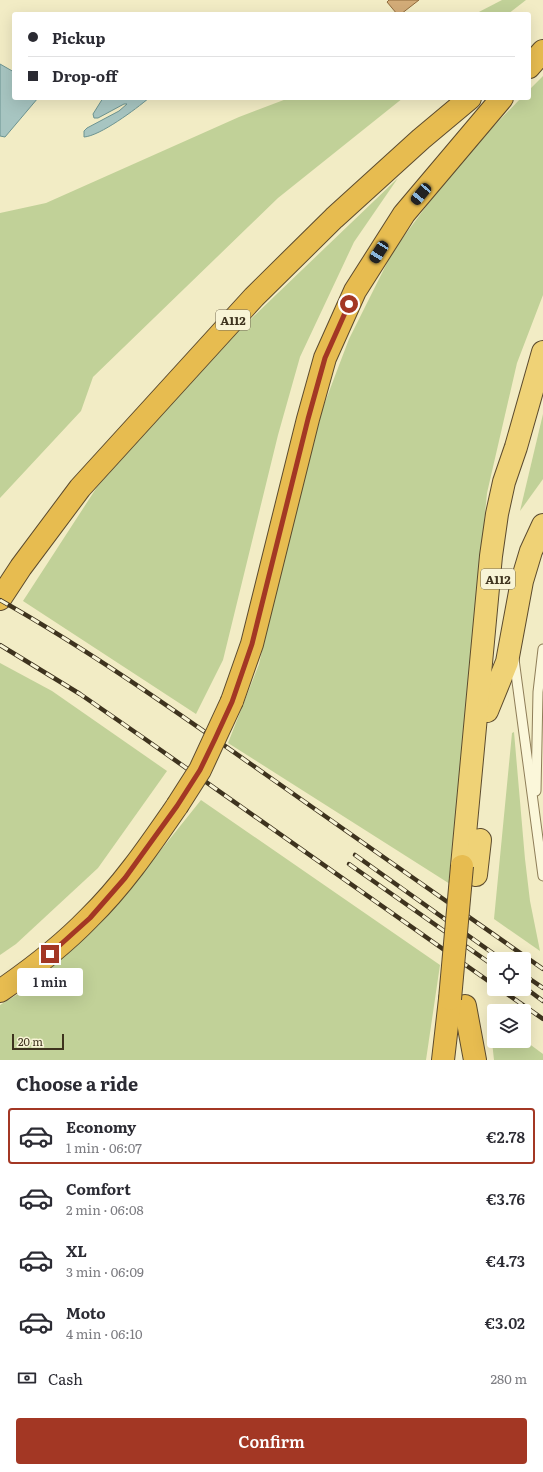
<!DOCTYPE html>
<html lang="en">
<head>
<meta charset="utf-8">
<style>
	body { margin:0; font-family:Literata,serif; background:#f2f2f3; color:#2b2b33; height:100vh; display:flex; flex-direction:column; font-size:15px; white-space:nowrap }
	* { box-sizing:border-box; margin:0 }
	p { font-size:13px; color:#7c7c81 }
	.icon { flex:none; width:22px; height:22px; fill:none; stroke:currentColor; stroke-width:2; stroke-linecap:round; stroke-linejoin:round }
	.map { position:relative; height:1060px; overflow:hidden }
	.details { display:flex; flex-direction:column; background:#fff; flex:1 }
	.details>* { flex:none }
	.top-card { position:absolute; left:12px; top:12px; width:519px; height:88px; border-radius:4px; box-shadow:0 4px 16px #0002; display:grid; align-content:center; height:88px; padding:0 16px; background:#fff }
	.tools { position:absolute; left:487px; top:952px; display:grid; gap:8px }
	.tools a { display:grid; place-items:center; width:44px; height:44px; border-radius:4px; background:#fff; box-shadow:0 4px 16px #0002; font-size:20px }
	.scale { position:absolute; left:12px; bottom:10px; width:52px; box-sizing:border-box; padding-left:4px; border:2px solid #3e331e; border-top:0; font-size:11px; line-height:14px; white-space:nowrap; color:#3e331e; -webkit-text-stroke:3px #f8f4d6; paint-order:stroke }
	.end { position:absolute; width:18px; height:18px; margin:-9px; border:5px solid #a33724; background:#fff; box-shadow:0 0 0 2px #fff }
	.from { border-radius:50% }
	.bubble { position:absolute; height:28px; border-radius:4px; background:#fff; box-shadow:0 4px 16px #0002; font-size:13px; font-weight:600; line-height:28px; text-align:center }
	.car { position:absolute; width:12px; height:24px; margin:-12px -6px; border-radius:5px; box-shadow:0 0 3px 1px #0007; background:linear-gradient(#222 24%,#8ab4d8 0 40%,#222 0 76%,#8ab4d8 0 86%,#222 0) }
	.top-card b { display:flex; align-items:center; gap:14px; height:38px; font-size:15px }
	.top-card b+b { border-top:1px solid #e1e1e2 }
	.top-card i { width:10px; height:10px; background:#2b2b33 }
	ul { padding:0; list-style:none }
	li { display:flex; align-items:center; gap:12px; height:56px; margin:0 8px 6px; padding:0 8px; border:2px solid transparent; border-radius:4px }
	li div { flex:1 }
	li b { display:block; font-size:15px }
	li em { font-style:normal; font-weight:600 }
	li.on { border-color:#a33724 }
	li>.icon { width:36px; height:36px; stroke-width:1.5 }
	h2 { padding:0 16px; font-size:18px; line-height:48px }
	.pay { display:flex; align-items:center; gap:10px; height:44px; padding:0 16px; font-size:15px }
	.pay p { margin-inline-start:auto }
	.cta { display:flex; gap:8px; margin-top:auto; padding:8px 16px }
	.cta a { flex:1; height:46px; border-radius:4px; background:#a33724; color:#fff; font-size:16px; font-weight:600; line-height:46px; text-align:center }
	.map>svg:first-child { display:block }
	.green { fill:#c1d198 }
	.water { fill:#a7c5c1; stroke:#6d9491 }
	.building { fill:#d3ac78; stroke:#906b3d }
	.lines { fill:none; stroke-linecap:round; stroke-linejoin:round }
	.service-casing { stroke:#8f7e59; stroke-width:11 }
	.trunk-casing { stroke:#5c4b2e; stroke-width:24 }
	.motorway-casing { stroke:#5c4b2e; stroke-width:24 }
	.service { stroke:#fbf7da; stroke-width:9 }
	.trunk { stroke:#efd276; stroke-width:22 }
	.motorway { stroke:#e7bc50; stroke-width:22 }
	.rail-casing { stroke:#3e331e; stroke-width:4.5 }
	.rail { stroke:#f8f4d6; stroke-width:3; stroke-dasharray:9; stroke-linecap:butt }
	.motorway-bridge-casing { stroke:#5c4b2e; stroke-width:24; stroke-linecap:butt }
	.motorway-bridge { stroke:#e7bc50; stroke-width:22 }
	.route { stroke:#a33724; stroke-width:5 }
	.labels { text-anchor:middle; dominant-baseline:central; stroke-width:3; stroke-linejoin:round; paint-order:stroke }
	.shield { fill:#f8f4d6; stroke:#766d55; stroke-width:1 }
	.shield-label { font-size:12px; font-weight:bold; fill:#3e331e }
</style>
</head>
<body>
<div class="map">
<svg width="543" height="1060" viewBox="0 0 543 1060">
	<rect width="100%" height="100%" fill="#f2ecc5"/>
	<g class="green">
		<polygon points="502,0 526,0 508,14 475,14"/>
		<polygon points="543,76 543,295 517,363 487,493 450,884 228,743 259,664 311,439 349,339 393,251 459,162 521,98 529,98 529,90"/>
		<polygon points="289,98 403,98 278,198 93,377 81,411 0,498 0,213 46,203 239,117"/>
		<polygon points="398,178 354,242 300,357 278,435 223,660 196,714 23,601 97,487 209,359"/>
		<polygon points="543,414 543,479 520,511"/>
		<polygon points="0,663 52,691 167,771 98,868 16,944 0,955"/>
		<polygon points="514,732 525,859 530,901 540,951 494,919 512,733"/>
		<polygon points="201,800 440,965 426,1060 0,1060 0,1005 36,983 120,901"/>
		<polygon points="489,1014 494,1018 494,1041 524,1040 543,1054 543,1060 494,1060"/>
	</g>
	<g class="water">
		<polygon points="0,64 14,72 14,98 38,98 5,137 0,136"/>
		<path d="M103 98H149C136 109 100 136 84 137V131L87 128 119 111 127 104H124L98 118H94L93 114Z"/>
	</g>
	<polygon class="building" points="389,0 419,0 401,14 397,14 387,2"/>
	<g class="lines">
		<g class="service-casing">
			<g id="service">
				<polyline points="514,659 543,876"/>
				<polyline points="536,791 538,692 543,649"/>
			</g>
		</g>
		<g class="trunk-casing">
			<g id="trunk">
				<polyline points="487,711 507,662 522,581 531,551 543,525"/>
				<polyline points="462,866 491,556 497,514 504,482 516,447 543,352"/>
				<polyline points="476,875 480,840"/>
			</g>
		</g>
		<g class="motorway-casing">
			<g id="motorway">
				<polyline points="529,67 543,51"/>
				<polyline points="0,599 21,567 80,488 254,297 334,218 421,139 470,98"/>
				<polyline points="232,701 252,644 308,419 325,358 355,291 404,214 502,98"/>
				<path d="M0 991C32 969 62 946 89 918 123 885 150 845 177 806"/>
				<polyline points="465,1006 475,1060"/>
				<polyline points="443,1060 450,999"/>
			</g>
		</g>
		<use href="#service" class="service"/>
		<use href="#trunk" class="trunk"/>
		<use href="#motorway" class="motorway"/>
		<g class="rail-casing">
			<g id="rail">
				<path d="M0 600C92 652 178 713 265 774 358 839 450 904 543 969"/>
				<polyline points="0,645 80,694 145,739 494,985"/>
				<polyline points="355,855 501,959"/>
				<polyline points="349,864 494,966"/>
				<polyline points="524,975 543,988"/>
				<polyline points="524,987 543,1001"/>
				<polyline points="500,989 543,1019"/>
			</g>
		</g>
		<use href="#rail" class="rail"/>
		<g class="motorway-bridge-casing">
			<g id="motorway-bridge">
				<polyline points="177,806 200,770 232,701"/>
				<polyline points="450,999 462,866"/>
			</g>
		</g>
		<use href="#motorway-bridge" class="motorway-bridge"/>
	</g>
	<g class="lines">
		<polyline class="route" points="50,954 90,918 125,878 177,806 200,770 215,739 232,702 252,644 308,419 325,358 349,304"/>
	</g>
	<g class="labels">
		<g class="shield">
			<rect x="216" y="310" width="34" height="20" rx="3"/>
			<rect x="481" y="569" width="34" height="20" rx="3"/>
		</g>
		<g class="shield-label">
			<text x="233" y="320">A112</text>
			<text x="498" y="579">A112</text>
		</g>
	</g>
</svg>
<div class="tools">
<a><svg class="icon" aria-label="locate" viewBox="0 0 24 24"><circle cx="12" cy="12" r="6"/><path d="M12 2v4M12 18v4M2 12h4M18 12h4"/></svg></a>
<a><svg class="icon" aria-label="layers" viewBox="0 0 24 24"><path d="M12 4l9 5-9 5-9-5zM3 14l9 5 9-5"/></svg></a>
</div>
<div class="scale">20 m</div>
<i class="end from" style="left:349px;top:304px"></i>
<i class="end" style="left:50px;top:954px"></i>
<div class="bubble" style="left:17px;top:968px;width:66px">1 min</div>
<i class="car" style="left:421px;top:194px;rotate:220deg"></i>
<i class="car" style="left:379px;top:252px;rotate:213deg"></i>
<div class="top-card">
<b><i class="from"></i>Pickup</b>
<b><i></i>Drop-off</b>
</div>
</div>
<section class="details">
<h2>Choose a ride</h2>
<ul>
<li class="on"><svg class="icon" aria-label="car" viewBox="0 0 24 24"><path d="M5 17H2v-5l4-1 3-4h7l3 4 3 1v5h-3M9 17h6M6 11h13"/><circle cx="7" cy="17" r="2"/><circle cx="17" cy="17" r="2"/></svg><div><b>Economy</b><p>1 min · 06:07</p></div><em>€2.78</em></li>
<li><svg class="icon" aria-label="car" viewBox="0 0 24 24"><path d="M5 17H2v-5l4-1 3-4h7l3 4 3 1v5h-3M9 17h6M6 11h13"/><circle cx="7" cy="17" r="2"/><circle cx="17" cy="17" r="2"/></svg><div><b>Comfort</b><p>2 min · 06:08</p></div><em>€3.76</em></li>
<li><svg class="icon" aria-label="car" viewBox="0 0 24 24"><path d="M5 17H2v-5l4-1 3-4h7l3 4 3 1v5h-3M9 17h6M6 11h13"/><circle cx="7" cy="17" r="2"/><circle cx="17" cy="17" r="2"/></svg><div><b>XL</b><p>3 min · 06:09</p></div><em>€4.73</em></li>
<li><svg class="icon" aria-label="car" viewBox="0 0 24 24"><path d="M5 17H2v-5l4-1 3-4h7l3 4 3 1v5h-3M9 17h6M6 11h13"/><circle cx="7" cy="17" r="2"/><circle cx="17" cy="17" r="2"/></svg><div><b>Moto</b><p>4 min · 06:10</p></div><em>€3.02</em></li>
</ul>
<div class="pay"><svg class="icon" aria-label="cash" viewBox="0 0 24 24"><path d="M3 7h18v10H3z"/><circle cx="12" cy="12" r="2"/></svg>Cash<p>280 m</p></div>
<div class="cta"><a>Confirm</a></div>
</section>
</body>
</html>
